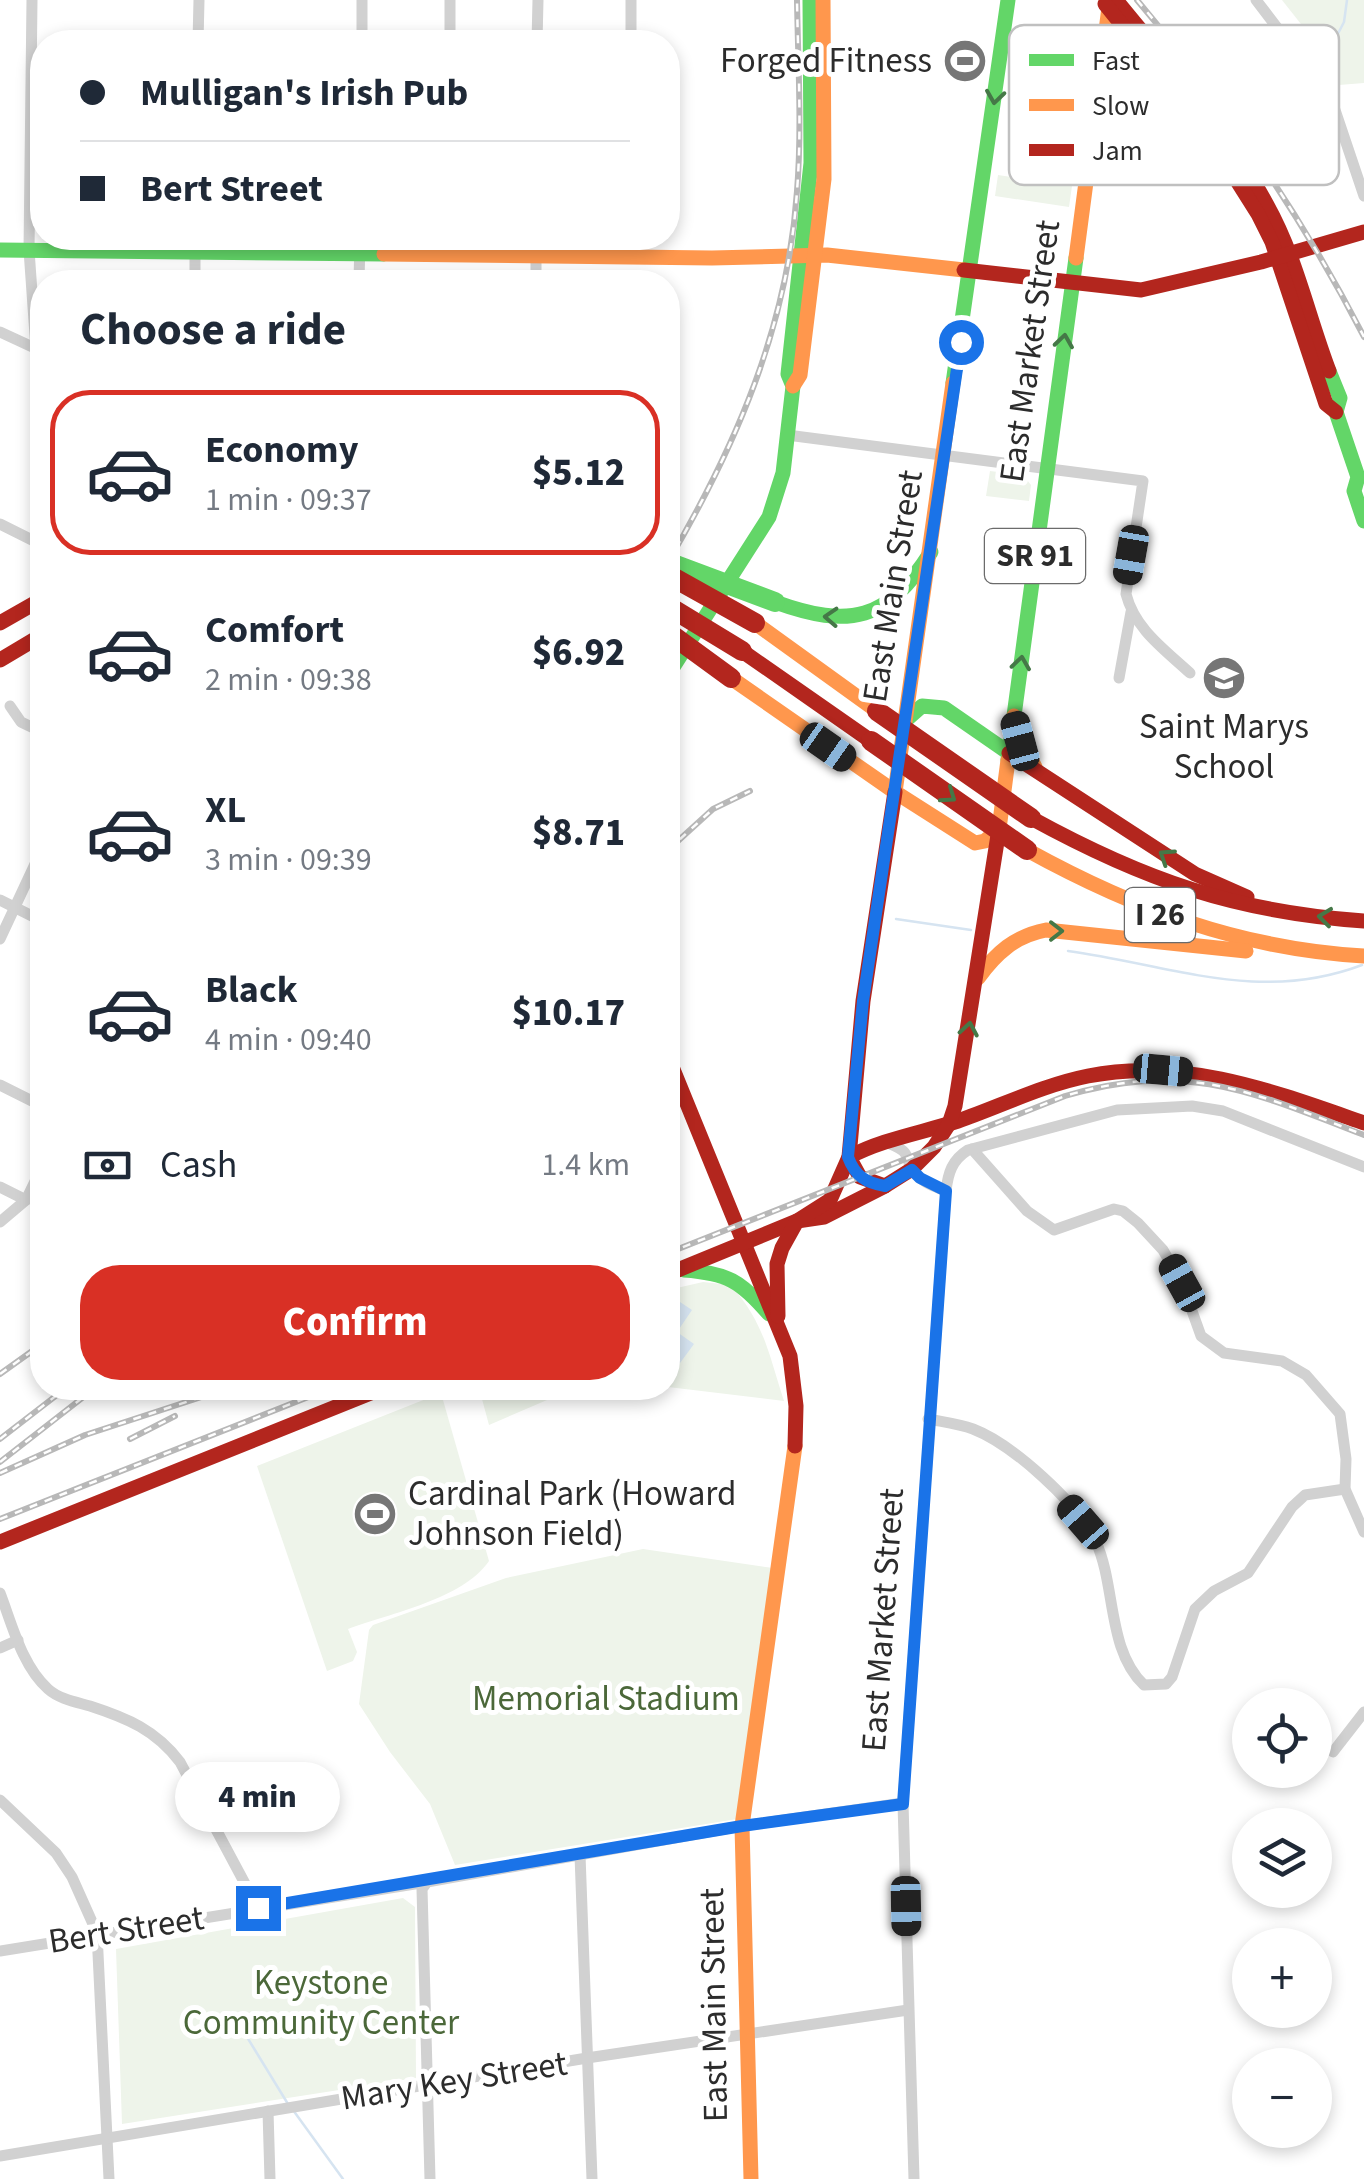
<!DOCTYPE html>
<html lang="en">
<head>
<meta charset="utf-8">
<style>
	body { margin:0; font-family:"Source Sans 3",sans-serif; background:#f2f2f3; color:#1f2937; height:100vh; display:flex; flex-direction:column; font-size:38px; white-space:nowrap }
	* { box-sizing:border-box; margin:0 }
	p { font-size:32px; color:#747a83 }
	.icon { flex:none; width:55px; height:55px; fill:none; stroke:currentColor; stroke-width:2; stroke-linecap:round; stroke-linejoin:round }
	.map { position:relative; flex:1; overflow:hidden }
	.details { position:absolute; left:30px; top:270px; width:650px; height:1130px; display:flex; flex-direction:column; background:#fff; border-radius:40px; box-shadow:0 5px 15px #0003 }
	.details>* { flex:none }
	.hud { position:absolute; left:30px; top:30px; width:650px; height:220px; border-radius:40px; box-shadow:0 5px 15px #0003; display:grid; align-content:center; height:220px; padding:0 50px; background:#fff }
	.controls { position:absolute; left:1232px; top:1688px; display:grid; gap:20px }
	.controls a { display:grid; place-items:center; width:100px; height:100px; border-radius:50%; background:#fff; box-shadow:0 5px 15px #0003; font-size:50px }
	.end { position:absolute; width:45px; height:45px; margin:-22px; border:12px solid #1a73e8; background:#fff; box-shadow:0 0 0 5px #fff }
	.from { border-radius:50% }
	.bubble { position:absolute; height:70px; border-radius:35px; background:#fff; box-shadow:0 5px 15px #0003; font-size:32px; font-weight:800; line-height:70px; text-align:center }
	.car { position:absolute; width:30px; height:60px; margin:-30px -15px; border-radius:12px; box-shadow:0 0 8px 2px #0007; background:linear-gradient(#222 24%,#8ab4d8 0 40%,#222 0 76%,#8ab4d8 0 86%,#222 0) }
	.hud b { display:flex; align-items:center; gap:35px; height:95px; font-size:38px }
	.hud b+b { border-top:2px solid #e0e1e3 }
	.hud i { width:25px; height:25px; background:#1f2937 }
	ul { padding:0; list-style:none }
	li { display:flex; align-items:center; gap:30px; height:165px; margin:0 20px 15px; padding:0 30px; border:5px solid transparent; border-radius:40px }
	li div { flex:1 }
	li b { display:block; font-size:38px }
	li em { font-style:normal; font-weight:800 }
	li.on { border-color:#d93025 }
	li>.icon { width:90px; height:90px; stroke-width:1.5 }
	h2 { padding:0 50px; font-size:45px; line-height:120px }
	.pay { display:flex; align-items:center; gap:25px; height:110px; padding:0 50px; font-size:38px }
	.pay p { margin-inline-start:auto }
	.button { display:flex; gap:20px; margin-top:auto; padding:20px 50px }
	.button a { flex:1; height:115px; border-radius:40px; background:#d93025; color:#fff; font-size:40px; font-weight:800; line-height:115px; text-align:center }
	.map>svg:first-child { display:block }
	.green { fill:#eef4ea }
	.water { fill:#d6e4f1 }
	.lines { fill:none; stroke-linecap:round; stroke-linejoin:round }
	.stream { stroke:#d6e4f1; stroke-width:2.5 }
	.street { stroke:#d1d1d1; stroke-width:11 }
	.fast { stroke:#63d668; stroke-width:15 }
	.slow { stroke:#ff974d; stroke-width:15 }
	.jam { stroke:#b3261e; stroke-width:15 }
	.rail-casing { stroke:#b8b8b8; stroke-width:6 }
	.rail { stroke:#fff; stroke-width:2.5; stroke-dasharray:8; stroke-linecap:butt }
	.fast-bridge { stroke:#63d668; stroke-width:20 }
	.jam-bridge { stroke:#b3261e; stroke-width:20 }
	.oneway { stroke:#457847 }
	.route { stroke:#1a73e8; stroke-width:12 }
	.labels { text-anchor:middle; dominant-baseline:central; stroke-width:10; stroke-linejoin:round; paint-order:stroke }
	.shield { fill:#fff; stroke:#6b6b6b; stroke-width:2.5 }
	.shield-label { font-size:32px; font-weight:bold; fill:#2c2c2c }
	.poi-label { font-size:35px; fill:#2c2c2c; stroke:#fff; text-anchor:end }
	.street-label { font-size:35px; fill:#2c2c2c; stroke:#fff }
	.park-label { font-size:35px; fill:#4b6839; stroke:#fff }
	.key { fill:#fff; stroke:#c0c0c0; stroke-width:2.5 }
	.key-label { font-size:28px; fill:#2c2c2c }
</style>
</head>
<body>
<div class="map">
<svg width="1364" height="2179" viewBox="0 0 1364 2179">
	<rect width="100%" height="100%" fill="#fff"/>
	<g class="green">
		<polygon points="1282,0 1364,0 1364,83 1339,85 1327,57"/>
		<polygon points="998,175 1072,186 1069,207 995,196"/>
		<polygon points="990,471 1023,475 1031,485 1029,501 986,496"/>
		<path d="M703 1282 731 1285C765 1325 768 1352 784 1401L668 1387V1290Z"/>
		<polygon points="479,1388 575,1388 489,1425"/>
		<path d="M441 1393 489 1561C463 1599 391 1613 348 1629L357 1652 353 1661 327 1671 257 1466Z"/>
		<polygon points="643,1549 773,1568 737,1819 455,1865 430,1804 390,1752 359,1704 369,1630 373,1625 506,1578"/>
		<polygon points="403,1898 415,1907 416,2078 122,2124 116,1949"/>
	</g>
	<polygon class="water" points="677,1300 692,1310 677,1332 694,1344 680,1363 668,1354 668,1313"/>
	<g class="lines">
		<g class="stream">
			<polyline points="1329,51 1344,22 1347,0"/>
			<polyline points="896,919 971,930"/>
			<path d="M1068 951C1171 965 1259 1004 1362 965"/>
			<polyline points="239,2024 288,2104"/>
			<polyline points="293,2110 343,2179"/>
		</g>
		<g class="street">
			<polyline points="32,0 29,250 36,349"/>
			<polyline points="1256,0 1331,98 1364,196"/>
			<polyline points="198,42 199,0"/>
			<polyline points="362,42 362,0"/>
			<polyline points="450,42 450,0"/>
			<polyline points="537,42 538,0"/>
			<polyline points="631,42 631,0"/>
			<polyline points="447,256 447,238"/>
			<polyline points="631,258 631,238"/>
			<polyline points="195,282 195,238"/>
			<polyline points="359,282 360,238"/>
			<polyline points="536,282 536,238"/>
			<polyline points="0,332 39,350"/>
			<path d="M787 435 1143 481 1126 594C1135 629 1164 649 1190 673"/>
			<polyline points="0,524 34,541 42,522"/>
			<polyline points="1119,678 1131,612"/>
			<polyline points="10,706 21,722 42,732"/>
			<polyline points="0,900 42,921"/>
			<polyline points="0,939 42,849"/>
			<polyline points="0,1085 42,1106"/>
			<path d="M883 1141C918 1154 900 1156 916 1174 924 1183 935 1187 946 1191"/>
			<polyline points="972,1149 1027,1211 1054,1230 1114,1209 1123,1211 1138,1223 1163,1250 1182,1283 1201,1336 1224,1353 1282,1361 1306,1375 1340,1414 1346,1459 1345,1489 1364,1532"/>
			<polyline points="0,1187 26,1200"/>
			<polyline points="0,1222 26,1200 42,1167"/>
			<path d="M928 1419C943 1422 959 1424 973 1429 1012 1444 1079 1504 1096 1542 1116 1586 1107 1650 1144 1685L1166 1684 1172 1677 1195 1609 1214 1591 1248 1573 1292 1507 1305 1495 1345 1489"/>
			<path d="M0 1593C12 1624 22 1666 48 1689 59 1699 76 1702 90 1706 127 1718 156 1730 180 1762L258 1908"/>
			<polyline points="0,1648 18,1640"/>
			<polyline points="1333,1752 1364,1712"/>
			<polyline points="0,1800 56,1853 72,1877 97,1933 109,2179"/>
			<polyline points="580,1855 592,2179"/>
			<polyline points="427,1882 422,1889 430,2179"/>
			<polyline points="0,1951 427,1882 742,1826 903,1803"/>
			<polyline points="268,2111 270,2179"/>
			<polyline points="0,2156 587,2058 908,2010"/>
			<path d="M914 2179 903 1803 946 1191C948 1173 952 1160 968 1150L1117 1110 1192 1106 1223 1111 1364 1167"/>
		</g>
		<g class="fast">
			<polyline points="1100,81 1122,58 1149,57"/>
			<polyline points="0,250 384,254"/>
			<polyline points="1329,371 1340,398 1336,412 1358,477 1354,491 1364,521"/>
			<polyline points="953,383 1008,0"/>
			<path d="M775 602C850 629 887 621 931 552"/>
			<polyline points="668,675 769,517 783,473 793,386 788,374 811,163 810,0"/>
			<polyline points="905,721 922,706 944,708 1009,753"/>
			<polyline points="1008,760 1076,258"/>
			<path d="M684 1270C727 1273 741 1281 769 1314"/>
		</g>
		<g class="slow">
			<polyline points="384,254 712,258 827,255 964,270"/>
			<polyline points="1076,258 1110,0"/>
			<polyline points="953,383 895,792 975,843 985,841 999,829 1008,760"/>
			<polyline points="793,386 800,375 824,179 823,0"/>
			<polyline points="755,623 877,711"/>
			<polyline points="731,678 895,792"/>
			<polyline points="1014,716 1021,741 1035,767"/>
			<path d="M1027 850C1134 909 1241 949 1364 956"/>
			<path d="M978 978C996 953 1015 936 1046 930L1246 951"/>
			<polyline points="751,2179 742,1826 795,1446"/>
		</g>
		<g class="jam">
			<path d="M1116 0C1169 65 1227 131 1267 205 1296 257 1308 316 1329 371"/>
			<polyline points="1105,4 1198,119 1258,214 1272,242 1326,404 1336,412"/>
			<polyline points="964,270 1141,290 1261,262 1364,232"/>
			<polyline points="0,623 42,599"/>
			<polyline points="742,651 871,741"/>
			<polyline points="0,660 42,635"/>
			<polyline points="1009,753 1195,874 1247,897"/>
			<path d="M1031 818C1144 880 1235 912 1364 921"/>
			<polyline points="668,1057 790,1356 796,1406 795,1446"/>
			<path d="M885 1186 860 1177 849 1157C883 1139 921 1133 958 1121 1001 1106 1043 1085 1088 1076 1184 1057 1275 1092 1364 1123"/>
			<polyline points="668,1274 797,1221 824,1217 885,1186 912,1169 934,1147 949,1124 955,1106 999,829"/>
			<polyline points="778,1316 777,1264 782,1248 797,1221 830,1200 849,1157 863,1001 895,792"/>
			<polyline points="0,1542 383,1388"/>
		</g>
		<g class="rail-casing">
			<g id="rail">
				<path d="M1137 0C1225 104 1302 216 1364 337"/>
				<path d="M668 562C736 446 788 326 797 191 802 128 798 63 797 0"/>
				<polyline points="668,850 713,809 750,791"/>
				<path d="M668 1253 1065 1096C1185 1060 1253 1092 1364 1135"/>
				<polyline points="0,1374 42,1344"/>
				<polyline points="0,1439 66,1388"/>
				<polyline points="130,1439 175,1416"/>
				<polyline points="0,1462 95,1388"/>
				<polyline points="0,1473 85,1435 229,1388"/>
				<polyline points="0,1519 331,1388"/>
			</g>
		</g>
		<use href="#rail" class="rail"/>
		<polyline class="fast-bridge" points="668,562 775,602"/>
		<g class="jam-bridge">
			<polyline points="669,575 755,623"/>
			<polyline points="668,606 742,651"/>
			<polyline points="668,632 731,678"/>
			<polyline points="877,711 1031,818"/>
			<polyline points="871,741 1027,850"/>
		</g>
	</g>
	<defs><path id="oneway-chevron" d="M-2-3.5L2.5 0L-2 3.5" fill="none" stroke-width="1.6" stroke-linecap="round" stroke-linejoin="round" transform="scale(2.5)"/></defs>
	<g class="oneway">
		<use href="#oneway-chevron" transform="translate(995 97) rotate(98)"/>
		<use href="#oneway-chevron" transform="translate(1064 341) rotate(-82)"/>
		<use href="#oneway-chevron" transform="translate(831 617) rotate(-177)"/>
		<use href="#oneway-chevron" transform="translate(1021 663) rotate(-82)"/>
		<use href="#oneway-chevron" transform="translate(949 796) rotate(35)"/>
		<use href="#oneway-chevron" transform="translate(1166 856) rotate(-147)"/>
		<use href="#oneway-chevron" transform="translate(1325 917) rotate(-173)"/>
		<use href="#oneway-chevron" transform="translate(1056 931)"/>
		<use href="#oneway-chevron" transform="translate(969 1029) rotate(-80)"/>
	</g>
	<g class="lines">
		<path class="route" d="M258 1908 742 1826 903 1804 946 1191 920 1178 912 1170 885 1186C866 1183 855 1176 848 1157L863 1001 961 342"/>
	</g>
	<defs>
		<g id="stadium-disc" transform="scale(2.25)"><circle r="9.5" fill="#767676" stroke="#fff"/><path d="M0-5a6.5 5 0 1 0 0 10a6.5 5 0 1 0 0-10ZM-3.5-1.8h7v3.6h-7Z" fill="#fff"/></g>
		<g id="school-disc" transform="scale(2.25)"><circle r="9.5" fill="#767676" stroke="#fff"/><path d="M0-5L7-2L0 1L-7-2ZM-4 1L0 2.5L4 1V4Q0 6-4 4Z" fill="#fff"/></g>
	</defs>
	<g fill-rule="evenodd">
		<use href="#stadium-disc" x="965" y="61"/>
		<use href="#school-disc" x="1224" y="678"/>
		<use href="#stadium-disc" x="375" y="1514"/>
	</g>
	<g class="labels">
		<g class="shield">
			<rect x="985" y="529" width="100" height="54" rx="8"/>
			<rect x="1125" y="888" width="70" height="54" rx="8"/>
		</g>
		<g class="shield-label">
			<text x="1035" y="556">SR 91</text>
			<text x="1160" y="915">I 26</text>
		</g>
		<g class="poi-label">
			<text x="932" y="61">Forged Fitness</text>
			<text x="1224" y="727" text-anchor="middle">Saint Marys<tspan x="1224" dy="40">School</tspan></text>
			<text x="408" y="1494" text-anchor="start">Cardinal Park (Howard<tspan x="408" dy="40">Johnson Field)</tspan></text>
		</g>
		<g class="street-label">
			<text transform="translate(1030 351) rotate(-82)">East Market Street</text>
			<text transform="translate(893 586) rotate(-81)">East Main Street</text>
			<text transform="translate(883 1620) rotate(-86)">East Market Street</text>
			<text transform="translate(126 1930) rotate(-9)">Bert Street</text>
			<text transform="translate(714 2005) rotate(-91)">East Main Street</text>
			<text transform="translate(454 2081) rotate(-9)">Mary Key Street</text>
		</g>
		<g class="park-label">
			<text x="606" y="1699">Memorial Stadium</text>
			<text x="321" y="1983">Keystone<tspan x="321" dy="40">Community Center</tspan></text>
		</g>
	</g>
	<rect x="1009" y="25" width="330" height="160" rx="15" class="key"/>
	<rect x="1029" y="54" width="45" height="12" fill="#63d668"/>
	<rect x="1029" y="99" width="45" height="12" fill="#ff974d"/>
	<rect x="1029" y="144" width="45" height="12" fill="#b3261e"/>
	<g class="key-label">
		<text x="1092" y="70">Fast</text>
		<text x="1092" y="115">Slow</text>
		<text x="1092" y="160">Jam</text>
	</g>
</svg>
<div class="controls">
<a><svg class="icon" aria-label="locate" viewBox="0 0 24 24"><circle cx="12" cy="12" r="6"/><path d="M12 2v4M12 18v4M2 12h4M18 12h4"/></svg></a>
<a><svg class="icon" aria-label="layers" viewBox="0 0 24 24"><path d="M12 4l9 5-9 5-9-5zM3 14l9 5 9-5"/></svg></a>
<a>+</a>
<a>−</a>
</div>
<i class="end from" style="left:961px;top:342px"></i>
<i class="end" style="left:258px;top:1908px"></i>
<div class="bubble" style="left:175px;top:1762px;width:165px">4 min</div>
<i class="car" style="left:1131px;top:555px;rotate:190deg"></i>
<i class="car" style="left:1020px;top:741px;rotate:345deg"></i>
<i class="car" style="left:828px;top:747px;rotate:125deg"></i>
<i class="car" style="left:1163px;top:1070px;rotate:95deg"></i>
<i class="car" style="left:1182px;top:1283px;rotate:331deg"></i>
<i class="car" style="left:1083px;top:1522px;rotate:319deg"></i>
<i class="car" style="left:906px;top:1906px;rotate:179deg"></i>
<div class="hud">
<b><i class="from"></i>Mulligan's Irish Pub</b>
<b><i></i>Bert Street</b>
</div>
<section class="details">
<h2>Choose a ride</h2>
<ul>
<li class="on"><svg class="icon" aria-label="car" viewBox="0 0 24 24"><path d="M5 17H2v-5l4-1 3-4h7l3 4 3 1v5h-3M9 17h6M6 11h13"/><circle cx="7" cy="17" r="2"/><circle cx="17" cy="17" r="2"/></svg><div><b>Economy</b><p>1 min · 09:37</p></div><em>$5.12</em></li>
<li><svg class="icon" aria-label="car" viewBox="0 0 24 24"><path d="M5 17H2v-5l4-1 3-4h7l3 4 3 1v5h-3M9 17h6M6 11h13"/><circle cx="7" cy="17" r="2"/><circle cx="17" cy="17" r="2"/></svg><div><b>Comfort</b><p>2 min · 09:38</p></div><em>$6.92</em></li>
<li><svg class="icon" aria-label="car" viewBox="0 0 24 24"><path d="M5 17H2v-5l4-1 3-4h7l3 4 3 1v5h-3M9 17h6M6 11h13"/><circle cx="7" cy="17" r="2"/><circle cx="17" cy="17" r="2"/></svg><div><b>XL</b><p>3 min · 09:39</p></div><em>$8.71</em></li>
<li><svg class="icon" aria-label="car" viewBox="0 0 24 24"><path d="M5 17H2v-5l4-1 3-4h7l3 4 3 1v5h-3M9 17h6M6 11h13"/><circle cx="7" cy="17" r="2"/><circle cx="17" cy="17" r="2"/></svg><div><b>Black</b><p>4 min · 09:40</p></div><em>$10.17</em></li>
</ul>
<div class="pay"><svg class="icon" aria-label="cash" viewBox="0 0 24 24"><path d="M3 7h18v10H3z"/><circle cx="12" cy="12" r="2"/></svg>Cash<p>1.4 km</p></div>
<div class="button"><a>Confirm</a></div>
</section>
</div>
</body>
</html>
